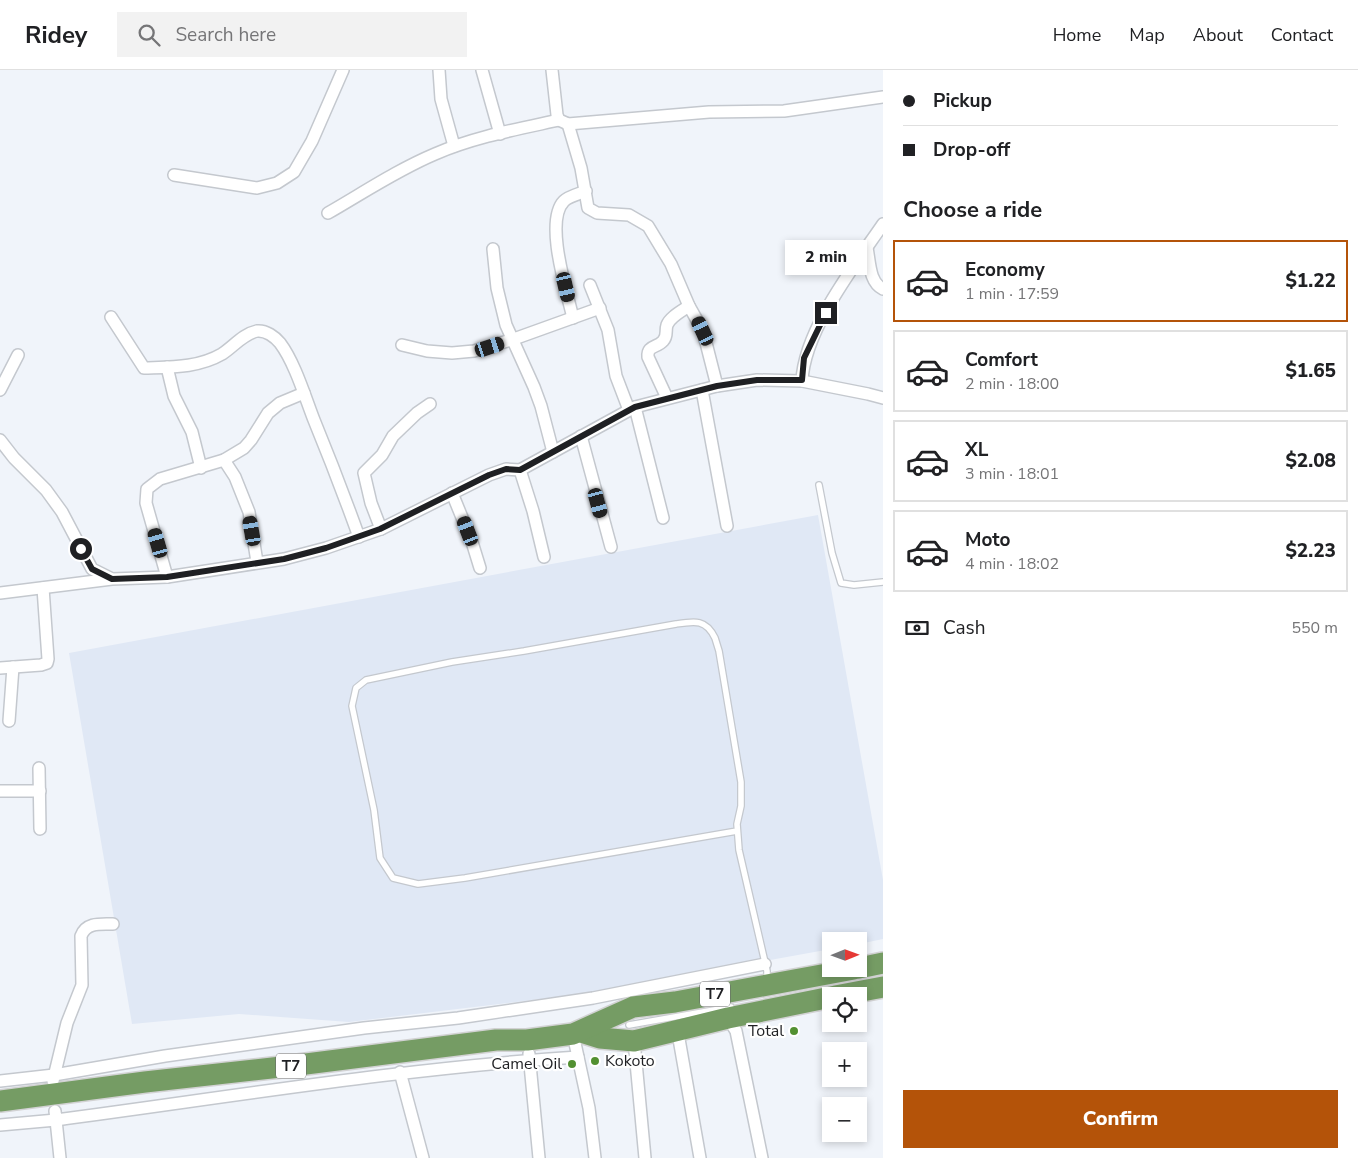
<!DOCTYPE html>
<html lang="en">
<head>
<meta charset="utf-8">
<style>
	body { margin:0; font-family:"Nunito Sans",sans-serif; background:#f2f2f2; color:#202124; height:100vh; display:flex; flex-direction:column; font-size:19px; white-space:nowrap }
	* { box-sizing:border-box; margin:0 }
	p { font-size:16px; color:#757577 }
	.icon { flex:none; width:28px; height:28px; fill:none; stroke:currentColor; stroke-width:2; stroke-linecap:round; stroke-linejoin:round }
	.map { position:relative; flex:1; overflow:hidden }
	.panel { display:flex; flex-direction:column; background:#fff; width:475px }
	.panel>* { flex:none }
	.guide { display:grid; align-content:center; height:110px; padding:0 20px; background:#fff }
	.needle { width:32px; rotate:89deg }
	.fabs { position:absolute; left:822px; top:862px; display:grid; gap:10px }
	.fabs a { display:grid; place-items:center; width:45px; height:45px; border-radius:0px; background:#fff; box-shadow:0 2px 8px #0003; font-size:25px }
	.end { position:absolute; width:22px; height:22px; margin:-11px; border:6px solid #1f2023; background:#fff; box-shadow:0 0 0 2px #fff }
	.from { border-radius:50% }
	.bubble { position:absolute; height:35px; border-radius:0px; background:#fff; box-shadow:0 2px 8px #0003; font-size:16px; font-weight:800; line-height:35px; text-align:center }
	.car { position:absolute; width:15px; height:30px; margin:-15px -8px; border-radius:6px; box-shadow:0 0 4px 1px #0007; background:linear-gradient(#222 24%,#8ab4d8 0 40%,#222 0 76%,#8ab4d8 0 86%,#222 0) }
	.guide b { display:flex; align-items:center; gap:18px; height:48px; font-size:19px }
	.guide b+b { border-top:1px solid #e0e0e0 }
	.guide i { width:12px; height:12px; background:#202124 }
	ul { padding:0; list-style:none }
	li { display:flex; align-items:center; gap:15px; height:82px; margin:0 10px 8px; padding:0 10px; border:2px solid #e0e0e0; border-radius:0px }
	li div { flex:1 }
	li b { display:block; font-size:19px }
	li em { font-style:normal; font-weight:800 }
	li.active { border-color:#b45309 }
	li>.icon { width:45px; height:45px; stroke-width:1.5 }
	h2 { padding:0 20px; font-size:22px; line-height:60px }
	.pay { display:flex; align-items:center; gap:12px; height:55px; padding:0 20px; font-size:19px }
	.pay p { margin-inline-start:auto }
	.button { display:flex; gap:10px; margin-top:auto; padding:10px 20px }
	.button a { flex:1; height:58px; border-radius:0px; background:#b45309; color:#fff; font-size:20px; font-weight:800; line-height:58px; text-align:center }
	header { display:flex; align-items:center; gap:30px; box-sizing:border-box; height:70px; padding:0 25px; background:#fff; border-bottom:1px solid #e0e0e0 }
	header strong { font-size:24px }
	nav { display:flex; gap:28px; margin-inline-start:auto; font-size:18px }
	.search { width:350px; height:45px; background:#f2f2f2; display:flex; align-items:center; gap:12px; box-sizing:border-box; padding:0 18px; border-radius:0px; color:#757577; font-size:19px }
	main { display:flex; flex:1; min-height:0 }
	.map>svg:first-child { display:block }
	.built { fill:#e0e8f5 }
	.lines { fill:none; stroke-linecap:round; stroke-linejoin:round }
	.lane-casing { stroke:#c4c8ce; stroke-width:8 }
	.street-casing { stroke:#c4c8ce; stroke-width:14 }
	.highway-casing { stroke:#d2d2d3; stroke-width:24 }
	.lane { stroke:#fff; stroke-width:5.5 }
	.street { stroke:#fff; stroke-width:11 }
	.highway { stroke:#759c64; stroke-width:21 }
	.route { stroke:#1f2023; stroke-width:6 }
	.poi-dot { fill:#529031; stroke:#fff; stroke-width:2 }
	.labels { text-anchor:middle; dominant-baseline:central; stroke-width:4.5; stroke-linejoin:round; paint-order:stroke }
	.shield { fill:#fff; stroke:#626365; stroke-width:1 }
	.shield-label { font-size:15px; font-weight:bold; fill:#1f2023 }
	.poi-label { font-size:16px; fill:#1f2023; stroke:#fff; text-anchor:end }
</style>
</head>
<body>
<header>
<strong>Ridey</strong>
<div class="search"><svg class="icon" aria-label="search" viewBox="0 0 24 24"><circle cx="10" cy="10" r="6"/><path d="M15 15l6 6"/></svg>Search here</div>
<nav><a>Home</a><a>Map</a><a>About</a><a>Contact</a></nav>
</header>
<main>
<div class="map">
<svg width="883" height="1088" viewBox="0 0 883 1088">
	<rect width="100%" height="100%" fill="#f0f4fa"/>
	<polygon class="built" points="818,445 883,810 883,869 859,874 859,871 831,871 831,879 582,924 349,952 239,944 132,954 69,583"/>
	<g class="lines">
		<g class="lane-casing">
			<g id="lane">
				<polyline points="819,415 832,483 841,513 854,515 883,512"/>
				<path d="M737 761 465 808 418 814 393 808 380 788 374 740 352 636 356 618 366 610 452 592 524 581 676 554C695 551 706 549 715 568L719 581 741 712V736L737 754 739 780 767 901V911"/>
				<polyline points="629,955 731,937"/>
			</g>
		</g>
		<g class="street-casing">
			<g id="street">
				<polyline points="439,0 441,29 454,76"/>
				<polyline points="482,0 500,64"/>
				<polyline points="552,0 557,45 559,50 568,54 709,42 784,41 883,27"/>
				<polyline points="568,54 581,98 588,138 597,143 629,145 648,156 671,194 689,236 703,261 717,316"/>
				<polyline points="174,105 257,118 277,113 294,102 312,71 343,0"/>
				<path d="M328 143C363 123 397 100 435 84 474 67 518 59 559 50"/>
				<path d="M867 178C870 192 869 212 883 219"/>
				<polyline points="493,179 497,218 506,255 534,317 541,336 553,382"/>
				<polyline points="590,215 608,260 616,306 629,340"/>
				<path d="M111 247 144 298C170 297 198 298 222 284 233 277 243 264 257 261 266 260 275 267 280 273 295 293 305 327 314 350 330 389 345 428 359 467"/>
				<path d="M573 248C567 222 544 151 564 131 569 126 579 124 586 121"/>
				<polyline points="402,275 427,281 452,283 474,281 511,270 600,238"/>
				<polyline points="167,297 174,326 192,362 201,398"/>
				<path d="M802 311C804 260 855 195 883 154"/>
				<polyline points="0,320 18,285"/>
				<polyline points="702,320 727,456"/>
				<path d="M667 328 648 287C647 275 657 278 663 271 668 266 665 261 667 255 670 247 682 241 689 236"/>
				<polyline points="635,337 663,448"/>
				<polyline points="581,366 611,477"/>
				<polyline points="0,370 14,388 46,420 62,442 92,499 110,508"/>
				<polyline points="224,390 235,407 249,442 257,492"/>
				<polyline points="520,400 533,441 544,487"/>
				<polyline points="452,423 472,472 480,498"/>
				<polyline points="381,459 371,433 364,403 382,385 393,366 417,343 430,334"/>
				<polyline points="167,507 146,433 147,419 160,409 224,390 244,378 251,370 268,343 280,333 304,323"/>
				<polyline points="0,523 112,509 167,507 284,489 326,478 381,459 489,405 506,399 520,400 635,337 717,316 757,310 802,311 868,324 883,328"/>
				<polyline points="0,598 41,595 47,593 48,589 43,518"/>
				<polyline points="9,651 13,597"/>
				<polyline points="39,698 40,759"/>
				<polyline points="0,721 40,721"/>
				<polyline points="728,948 736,961 762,1088"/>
				<polyline points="676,961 679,969 700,1088"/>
				<polyline points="573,964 589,1038 595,1088"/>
				<polyline points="634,971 645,1088"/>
				<polyline points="529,984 539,1088"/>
				<polyline points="400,1002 423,1088"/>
				<polyline points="0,1011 54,1005 165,986 364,958 458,948 593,928 765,894"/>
				<path d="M53 1011 67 953 82 915 81 866C86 852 101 854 113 854"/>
				<path d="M55 1041 56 1050C230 1027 403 998 578 987"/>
				<polyline points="0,1055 56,1050 60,1088"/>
			</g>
		</g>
		<g class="highway-casing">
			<g id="highway">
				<polyline points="859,898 883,893"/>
				<polyline points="835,926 883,917"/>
				<polyline points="581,962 600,968 634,971 728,948 831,927"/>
				<polyline points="0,1031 145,1012 290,996 496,970 527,970 573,964 633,937 675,932 854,899"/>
			</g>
		</g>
		<use href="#lane" class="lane"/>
		<use href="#street" class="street"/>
		<use href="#highway" class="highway"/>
	</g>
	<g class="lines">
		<polyline class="route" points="81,479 92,499 112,509 167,507 284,489 326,478 380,459 489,405 506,399 520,400 635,337 717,316 757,310 802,310 804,288 826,243"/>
	</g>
	<g class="poi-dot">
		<circle cx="794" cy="961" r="5"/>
		<circle cx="595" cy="991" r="5"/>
		<circle cx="572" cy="994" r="5"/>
	</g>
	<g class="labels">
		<g class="shield">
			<rect x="700" y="911.5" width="30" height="25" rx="4"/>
			<rect x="276" y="983.5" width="30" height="25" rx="4"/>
		</g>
		<g class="shield-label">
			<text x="715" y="924">T7</text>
			<text x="291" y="996">T7</text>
		</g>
		<g class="poi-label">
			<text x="784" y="961">Total</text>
			<text x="605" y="991" text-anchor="start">Kokoto</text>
			<text x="562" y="994">Camel Oil</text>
		</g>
	</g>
</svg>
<div class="fabs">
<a><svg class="needle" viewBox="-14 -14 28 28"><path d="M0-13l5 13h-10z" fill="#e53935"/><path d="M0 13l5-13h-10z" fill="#757577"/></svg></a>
<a><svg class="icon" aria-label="locate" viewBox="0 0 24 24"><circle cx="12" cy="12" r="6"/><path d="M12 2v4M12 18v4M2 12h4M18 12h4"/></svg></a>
<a>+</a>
<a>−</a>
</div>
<i class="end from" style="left:81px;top:479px"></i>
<i class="end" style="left:826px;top:243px"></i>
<div class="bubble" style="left:785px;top:170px;width:82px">2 min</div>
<i class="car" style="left:566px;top:217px;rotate:167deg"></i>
<i class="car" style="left:703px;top:261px;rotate:335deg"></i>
<i class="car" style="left:490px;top:277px;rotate:72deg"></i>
<i class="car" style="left:598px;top:433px;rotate:165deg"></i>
<i class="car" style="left:252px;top:461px;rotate:350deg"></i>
<i class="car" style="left:468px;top:461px;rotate:339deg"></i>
<i class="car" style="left:158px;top:473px;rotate:344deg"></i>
</div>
<section class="panel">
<div class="guide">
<b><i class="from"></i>Pickup</b>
<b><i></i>Drop-off</b>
</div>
<h2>Choose a ride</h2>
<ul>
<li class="active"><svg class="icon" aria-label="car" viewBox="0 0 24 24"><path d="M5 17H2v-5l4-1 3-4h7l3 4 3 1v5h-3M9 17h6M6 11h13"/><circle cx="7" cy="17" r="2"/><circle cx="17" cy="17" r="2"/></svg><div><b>Economy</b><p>1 min · 17:59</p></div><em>$1.22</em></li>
<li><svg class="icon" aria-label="car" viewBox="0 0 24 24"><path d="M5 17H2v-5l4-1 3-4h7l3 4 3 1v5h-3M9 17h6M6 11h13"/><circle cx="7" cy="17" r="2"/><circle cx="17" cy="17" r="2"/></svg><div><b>Comfort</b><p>2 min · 18:00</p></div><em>$1.65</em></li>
<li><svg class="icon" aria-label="car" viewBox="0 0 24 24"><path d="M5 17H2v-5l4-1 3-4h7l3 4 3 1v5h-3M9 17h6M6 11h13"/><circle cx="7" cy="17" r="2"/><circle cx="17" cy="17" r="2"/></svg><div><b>XL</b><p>3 min · 18:01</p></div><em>$2.08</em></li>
<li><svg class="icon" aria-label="car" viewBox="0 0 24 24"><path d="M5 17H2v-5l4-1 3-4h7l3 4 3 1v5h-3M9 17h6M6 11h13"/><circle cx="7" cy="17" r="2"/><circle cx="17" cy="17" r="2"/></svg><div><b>Moto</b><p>4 min · 18:02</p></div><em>$2.23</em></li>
</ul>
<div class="pay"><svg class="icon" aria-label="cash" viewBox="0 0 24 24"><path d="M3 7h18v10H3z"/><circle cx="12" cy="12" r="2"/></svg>Cash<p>550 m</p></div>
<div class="button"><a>Confirm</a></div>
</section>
</main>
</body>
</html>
